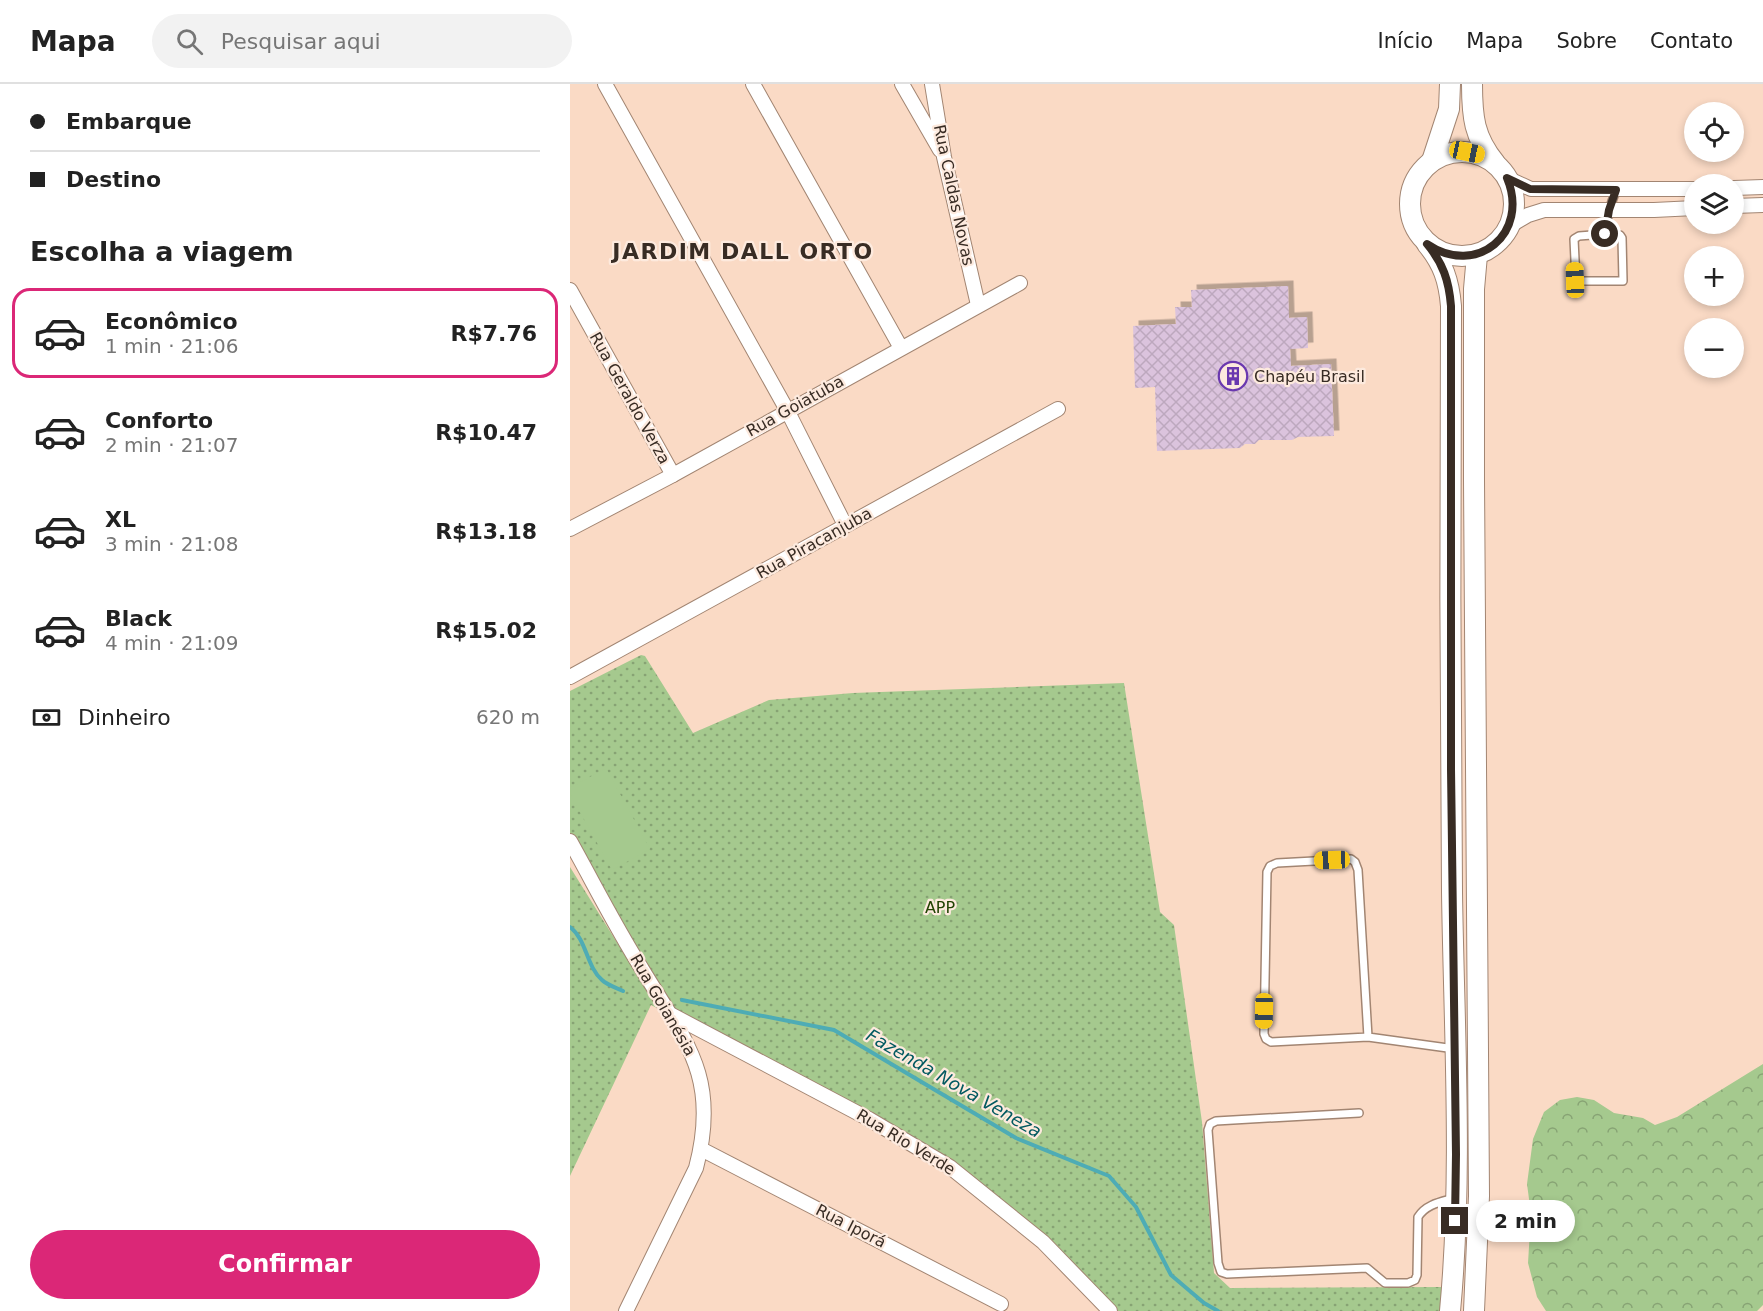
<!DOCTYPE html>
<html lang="pt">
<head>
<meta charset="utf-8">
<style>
	body { margin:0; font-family:"DejaVu Sans",sans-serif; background:#f2f2f2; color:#222; height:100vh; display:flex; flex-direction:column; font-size:22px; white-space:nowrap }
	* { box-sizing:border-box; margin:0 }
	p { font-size:20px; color:#767676 }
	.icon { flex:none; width:33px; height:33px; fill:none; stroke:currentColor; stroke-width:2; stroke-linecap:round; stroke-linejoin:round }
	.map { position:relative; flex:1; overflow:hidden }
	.sheet { display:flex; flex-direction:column; background:#fff; width:570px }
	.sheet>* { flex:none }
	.hud { display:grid; align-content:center; height:132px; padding:0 30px; background:#fff }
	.buttons { position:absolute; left:1114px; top:18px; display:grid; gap:12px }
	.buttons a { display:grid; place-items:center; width:60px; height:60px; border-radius:50%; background:#fff; box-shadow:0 3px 9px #0003; font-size:30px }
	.end { position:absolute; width:27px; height:27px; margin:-14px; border:8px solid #382c24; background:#fff; box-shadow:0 0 0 3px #fff }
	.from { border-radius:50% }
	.bubble { position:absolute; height:42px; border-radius:21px; background:#fff; box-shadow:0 3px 9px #0003; font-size:20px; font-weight:800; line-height:42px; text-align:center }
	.car { position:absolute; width:18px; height:36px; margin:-18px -9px; border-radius:8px; box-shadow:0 0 4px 2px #0007; background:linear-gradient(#f5c518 24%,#345 0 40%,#f5c518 0 76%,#345 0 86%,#f5c518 0) }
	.hud b { display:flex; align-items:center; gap:21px; height:57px; font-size:22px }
	.hud b+b { border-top:2px solid #e0e0e0 }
	.hud i { width:15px; height:15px; background:#222 }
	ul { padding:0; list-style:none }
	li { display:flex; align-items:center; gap:18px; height:90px; margin:0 12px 9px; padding:0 18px; border:3px solid transparent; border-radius:18px }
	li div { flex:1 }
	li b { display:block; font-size:22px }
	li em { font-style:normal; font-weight:800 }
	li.on { border-color:#db2777 }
	li>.icon { width:54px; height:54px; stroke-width:1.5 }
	h2 { padding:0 30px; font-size:27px; line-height:72px }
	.pay { display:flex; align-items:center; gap:15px; height:66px; padding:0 30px; font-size:22px }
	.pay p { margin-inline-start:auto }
	.cta { display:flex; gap:12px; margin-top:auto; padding:12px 30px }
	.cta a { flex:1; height:69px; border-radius:36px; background:#db2777; color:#fff; font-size:24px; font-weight:800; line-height:69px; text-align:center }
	header { display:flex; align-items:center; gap:36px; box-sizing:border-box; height:84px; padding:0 30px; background:#fff; border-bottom:2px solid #e0e0e0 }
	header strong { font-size:28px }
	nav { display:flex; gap:33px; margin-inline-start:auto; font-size:21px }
	.search { width:420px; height:54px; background:#f2f2f2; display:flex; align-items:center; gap:15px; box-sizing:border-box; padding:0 21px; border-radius:33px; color:#767676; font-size:22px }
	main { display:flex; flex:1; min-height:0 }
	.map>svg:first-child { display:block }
	.grass { fill:url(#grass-dots) }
	.forest { fill:url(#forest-crowns) }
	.garden { fill:#a5c98e }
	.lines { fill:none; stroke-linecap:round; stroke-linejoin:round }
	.stream { stroke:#4eacb5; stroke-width:4 }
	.building { fill:url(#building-cross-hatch); filter:url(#shadow) }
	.lane-casing { stroke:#a28572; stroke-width:10 }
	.street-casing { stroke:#a28572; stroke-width:16 }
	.secondary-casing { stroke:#a28572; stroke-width:22 }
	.lane { stroke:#fff; stroke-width:7 }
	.street { stroke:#fff; stroke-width:14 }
	.secondary { stroke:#fff; stroke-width:20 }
	.route { stroke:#382c24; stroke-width:8 }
	.labels { text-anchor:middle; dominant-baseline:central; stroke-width:4.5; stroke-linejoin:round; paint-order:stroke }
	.street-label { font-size:16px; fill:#382c24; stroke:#fdeade }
	.poi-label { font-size:16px; fill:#382c24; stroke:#fdeade; text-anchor:start }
	.park-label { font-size:16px; fill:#224303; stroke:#fdeade }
	.water-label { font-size:18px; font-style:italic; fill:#025960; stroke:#fdeade }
	.district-label { font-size:22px; font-weight:bold; letter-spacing:1.5px; fill:#382c24; stroke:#fdeade }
</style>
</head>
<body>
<header>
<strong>Mapa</strong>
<div class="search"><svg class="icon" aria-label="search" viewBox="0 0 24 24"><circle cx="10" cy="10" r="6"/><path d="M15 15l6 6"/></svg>Pesquisar aqui</div>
<nav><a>Início</a><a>Mapa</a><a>Sobre</a><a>Contato</a></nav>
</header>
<main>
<section class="sheet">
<div class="hud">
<b><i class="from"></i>Embarque</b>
<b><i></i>Destino</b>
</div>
<h2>Escolha a viagem</h2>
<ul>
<li class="on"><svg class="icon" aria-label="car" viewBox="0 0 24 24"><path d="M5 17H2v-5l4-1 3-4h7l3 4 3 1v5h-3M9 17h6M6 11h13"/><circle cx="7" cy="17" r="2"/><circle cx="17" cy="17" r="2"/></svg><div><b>Econômico</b><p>1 min · 21:06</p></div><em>R$7.76</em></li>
<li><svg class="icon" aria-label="car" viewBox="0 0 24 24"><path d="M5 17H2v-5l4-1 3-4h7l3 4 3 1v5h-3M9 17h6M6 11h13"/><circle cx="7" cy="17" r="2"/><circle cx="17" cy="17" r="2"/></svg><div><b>Conforto</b><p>2 min · 21:07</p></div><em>R$10.47</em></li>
<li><svg class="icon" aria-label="car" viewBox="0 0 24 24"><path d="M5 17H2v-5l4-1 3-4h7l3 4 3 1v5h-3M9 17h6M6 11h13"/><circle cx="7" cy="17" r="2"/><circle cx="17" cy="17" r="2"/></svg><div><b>XL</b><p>3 min · 21:08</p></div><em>R$13.18</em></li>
<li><svg class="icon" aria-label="car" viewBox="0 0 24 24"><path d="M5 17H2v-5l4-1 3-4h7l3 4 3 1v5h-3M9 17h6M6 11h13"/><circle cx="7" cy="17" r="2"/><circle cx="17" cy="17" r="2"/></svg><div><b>Black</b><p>4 min · 21:09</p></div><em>R$15.02</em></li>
</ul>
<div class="pay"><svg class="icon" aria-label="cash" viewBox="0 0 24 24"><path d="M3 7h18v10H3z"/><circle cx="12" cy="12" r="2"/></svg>Dinheiro<p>620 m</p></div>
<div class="cta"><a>Confirmar</a></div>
</section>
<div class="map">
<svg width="1193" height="1227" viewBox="0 0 1193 1227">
	<defs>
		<pattern id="grass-dots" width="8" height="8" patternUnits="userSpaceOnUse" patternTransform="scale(1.5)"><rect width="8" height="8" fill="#a5c98e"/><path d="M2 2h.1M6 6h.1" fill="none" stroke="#87a374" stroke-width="1.8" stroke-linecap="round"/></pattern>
		<pattern id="forest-crowns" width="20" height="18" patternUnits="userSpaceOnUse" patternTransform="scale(1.5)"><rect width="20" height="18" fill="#a5c98e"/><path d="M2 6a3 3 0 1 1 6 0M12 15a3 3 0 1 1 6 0" fill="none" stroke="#87a374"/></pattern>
		<pattern id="building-cross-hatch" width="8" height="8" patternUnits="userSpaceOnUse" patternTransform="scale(1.5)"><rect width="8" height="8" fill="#dbc3dd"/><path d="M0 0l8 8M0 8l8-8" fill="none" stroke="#bda8be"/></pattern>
		<filter id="shadow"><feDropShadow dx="5.5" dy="-5.5" stdDeviation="0" flood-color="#0004"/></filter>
	</defs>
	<rect width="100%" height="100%" fill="#fadac5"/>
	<polygon class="grass" points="71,571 75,572 123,649 199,616 283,609 554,599 590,828 604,841 632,1038 644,1189 660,1204 872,1203 872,1227 542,1227 384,1080 81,921 0,1092 0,783 61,881 0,757 0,607"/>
	<polygon class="forest" points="1193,980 1193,1221 1187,1227 976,1227 967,1213 958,1179 961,1130 957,1100 963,1055 974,1028 990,1016 1007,1013 1024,1016 1044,1029 1073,1034 1085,1041 1107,1033"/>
	<polygon class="garden" points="36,684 80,765 42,786 0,710 0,704"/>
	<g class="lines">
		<g class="stream">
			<path d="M0 843C17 856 16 882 32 896 37 901 47 904 53 907"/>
			<polyline points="112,916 264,946 446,1054 539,1092 566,1123 601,1191 634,1219 648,1227"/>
		</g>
	</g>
	<polygon class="building" points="718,202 719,234 737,233 738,264 720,265 721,282 761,280 764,352 728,353 722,356 689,356 685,360 675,360 670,364 587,367 585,303 565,304 563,242 606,240 605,223 622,223 621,206"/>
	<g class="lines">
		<g class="lane-casing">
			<g id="lane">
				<polygon points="1035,150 1050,151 1052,154 1053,197 1006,197 1004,155 1009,152"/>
				<polyline points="1035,150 1039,126 1046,106"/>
				<polyline points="798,953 701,958 696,955 694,950 697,788 700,782 707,779 781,775 785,778 788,786 798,953 885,965"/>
				<path d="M789 1029 646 1037 640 1040 638 1046 648 1179 651 1188 657 1190 797 1184 815 1199H838L845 1196 847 1191 848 1133C856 1120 871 1118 885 1114"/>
			</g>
		</g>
		<g class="street-casing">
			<g id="street">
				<polyline points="35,0 217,326 275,441"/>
				<polyline points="183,0 331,264"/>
				<polyline points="332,0 370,66"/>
				<polyline points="362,0 374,73 408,221"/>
				<polyline points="937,94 961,105 1125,105"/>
				<polyline points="1164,104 1193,103"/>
				<polyline points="1164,122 1193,121"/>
				<polyline points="936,144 958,131 974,126 1084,126 1125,124"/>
				<polyline points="0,206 103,391"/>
				<polyline points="0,445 103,391 450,199"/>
				<polyline points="0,593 488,325"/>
				<path d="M0 757C24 800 46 844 72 885 116 958 150 993 126 1084L56 1227"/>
				<polyline points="102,931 299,1035 380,1083 473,1158 540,1227"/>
				<polyline points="131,1065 431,1220"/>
			</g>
		</g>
		<g class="secondary-casing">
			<g id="secondary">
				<path d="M902 0C902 33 904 53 925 79"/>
				<circle cx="892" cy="120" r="52"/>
				<polyline points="862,77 879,25 880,0"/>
				<path d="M857 160C873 179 879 197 881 222 880 417 880 613 882 808 884 946 893 1090 880 1227"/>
				<polyline points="904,1227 909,1112 904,396 904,205 907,171"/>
			</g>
		</g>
		<use href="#lane" class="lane"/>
		<use href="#street" class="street"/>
		<use href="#secondary" class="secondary"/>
	</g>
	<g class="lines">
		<path class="route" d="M885 1137 886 1070 881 685V222C879 197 873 179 857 160 907 194 960 149 937 94L960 105 1046 106 1039 126 1035 150"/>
	</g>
	<defs>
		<g id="building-ring" transform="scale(1.5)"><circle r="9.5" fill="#fdeade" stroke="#6a38af" stroke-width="1.5"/><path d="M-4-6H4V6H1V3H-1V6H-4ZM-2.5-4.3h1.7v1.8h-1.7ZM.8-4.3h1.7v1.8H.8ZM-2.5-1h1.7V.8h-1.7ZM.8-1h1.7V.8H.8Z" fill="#6a38af"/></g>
	</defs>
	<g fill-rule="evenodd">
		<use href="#building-ring" x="663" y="292"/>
	</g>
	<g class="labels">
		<g class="street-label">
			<text transform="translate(384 111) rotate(78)">Rua Caldas Novas</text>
			<text transform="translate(60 314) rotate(61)">Rua Geraldo Verza</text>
			<text transform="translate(225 322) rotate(-29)">Rua Goiatuba</text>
			<text transform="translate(244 459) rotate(-29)">Rua Piracanjuba</text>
			<text transform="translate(93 921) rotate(60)">Rua Goianésia</text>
			<text transform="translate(336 1058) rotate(31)">Rua Rio Verde</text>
			<text transform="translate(281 1142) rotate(27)">Rua Iporá</text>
		</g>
		<g class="poi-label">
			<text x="684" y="292">Chapéu Brasil</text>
		</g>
		<g class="park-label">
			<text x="370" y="823">APP</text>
		</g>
		<g class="water-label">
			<text transform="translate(384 999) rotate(30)">Fazenda Nova Veneza</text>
		</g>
		<g class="district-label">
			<text x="173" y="167">JARDIM DALL ORTO</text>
		</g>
	</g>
</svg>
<div class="buttons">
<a><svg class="icon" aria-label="locate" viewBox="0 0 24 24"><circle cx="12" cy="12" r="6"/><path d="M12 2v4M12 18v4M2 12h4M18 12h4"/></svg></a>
<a><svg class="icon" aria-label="layers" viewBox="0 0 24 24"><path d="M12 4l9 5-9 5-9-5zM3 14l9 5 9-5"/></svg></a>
<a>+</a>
<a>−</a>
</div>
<i class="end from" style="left:1035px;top:150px"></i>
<i class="end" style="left:885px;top:1137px"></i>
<div class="bubble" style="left:906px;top:1116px;width:99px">2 min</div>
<i class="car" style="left:897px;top:68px;rotate:102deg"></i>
<i class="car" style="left:1005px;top:196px;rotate:358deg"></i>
<i class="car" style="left:762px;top:776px;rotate:268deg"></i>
<i class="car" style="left:694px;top:927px;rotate:181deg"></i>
</div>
</main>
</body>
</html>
